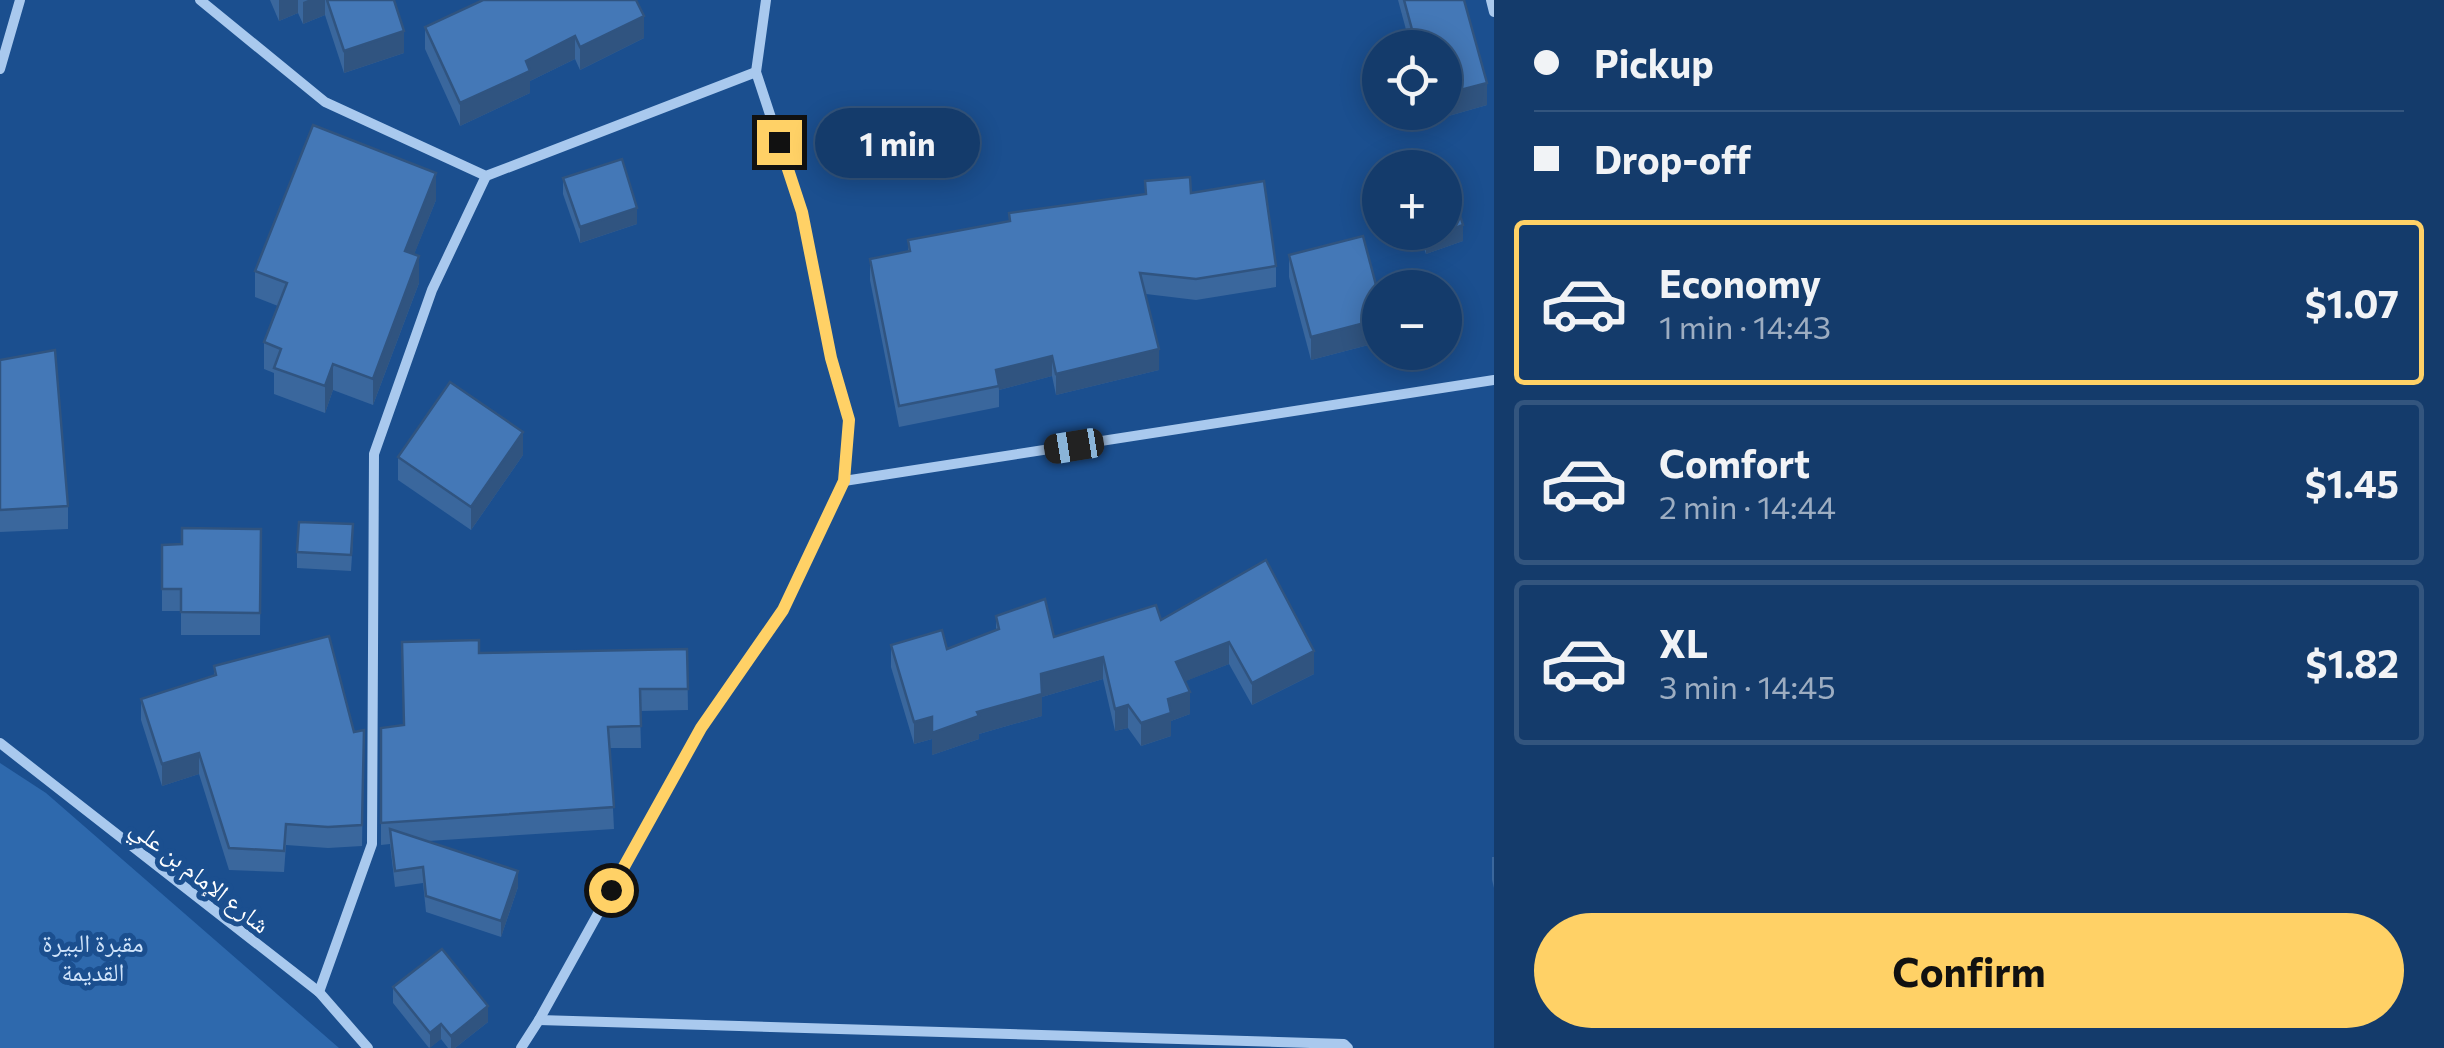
<!DOCTYPE html>
<html lang="en">
<head>
<meta charset="utf-8">
<style>
	body { margin:0; font-family:Commissioner,"Noto Naskh Arabic",sans-serif; background:#1d4271; color:#f1f3f6; height:100vh; display:flex; flex-direction:column; font-size:38px; white-space:nowrap }
	* { box-sizing:border-box; margin:0 }
	p { font-size:32px; color:#9dadc1 }
	.icon { flex:none; width:55px; height:55px; fill:none; stroke:currentColor; stroke-width:2; stroke-linecap:round; stroke-linejoin:round }
	.map { position:relative; flex:1; overflow:hidden }
	.panel { display:flex; flex-direction:column; background:#143b6b; width:950px }
	.panel>* { flex:none }
	.hud { display:grid; align-content:center; height:220px; padding:0 40px; background:#143b6b }
	.buttons { position:absolute; left:1362px; top:30px; display:grid; gap:20px }
	.buttons a { display:grid; place-items:center; width:100px; height:100px; border-radius:50%; background:#143b6b; box-shadow:0 5px 25px #0003,0 0 0 2px #33557e; font-size:50px }
	.end { position:absolute; width:45px; height:45px; margin:-22px; border:12px solid #ffd166; background:#111; box-shadow:0 0 0 5px #111 }
	.from { border-radius:50% }
	.bubble { position:absolute; height:70px; border-radius:35px; background:#143b6b; box-shadow:0 5px 25px #0003,0 0 0 2px #33557e; font-size:32px; font-weight:700; line-height:70px; text-align:center }
	.car { position:absolute; width:30px; height:60px; margin:-30px -15px; border-radius:12px; box-shadow:0 0 8px 2px #0007; background:linear-gradient(#222 24%,#8ab4d8 0 40%,#222 0 76%,#8ab4d8 0 86%,#222 0) }
	.hud b { display:flex; align-items:center; gap:35px; height:95px; font-size:38px }
	.hud b+b { border-top:2px solid #33557e }
	.hud i { width:25px; height:25px; background:#f1f3f6 }
	ul { padding:0; list-style:none }
	li { display:flex; align-items:center; gap:30px; height:165px; margin:0 20px 15px; padding:0 20px; border:5px solid #33557e; border-radius:10px }
	li div { flex:1 }
	li b { display:block; font-size:38px }
	li em { font-style:normal; font-weight:700 }
	li.current { border-color:#ffd166 }
	li>.icon { width:90px; height:90px; stroke-width:1.5 }
	.primary-button { display:flex; gap:20px; margin-top:auto; padding:20px 40px }
	.primary-button a { flex:1; height:115px; border-radius:60px; background:#ffd166; color:#111; font-size:40px; font-weight:700; line-height:115px; text-align:center }
	main { display:flex; flex:1; min-height:0 }
	.map>svg:first-child { display:block }
	.green { fill:#2e69ad }
	.lines { fill:none; stroke-linecap:round; stroke-linejoin:round }
	.street { stroke:#a9c9ee; stroke-width:10 }
	.wall { fill:#3a679d }
	.shaded-wall { fill:#305480 }
	.building { fill:#4478b7; stroke:#305480; stroke-width:2.5 }
	.route { stroke:#ffd166; stroke-width:12 }
	.labels { text-anchor:middle; dominant-baseline:central; stroke-width:10; stroke-linejoin:round; paint-order:stroke }
	.street-label { font-size:25px; fill:#fff; stroke:#1b4f8f }
	.park-label { font-size:25px; fill:#cfe3fa; stroke:#1b4f8f }
</style>
</head>
<body>
<main>
<div class="map">
<svg width="1494" height="1048" viewBox="0 0 1494 1048">
	<rect width="100%" height="100%" fill="#1b4f8f"/>
	<polygon class="green" points="0,763 46,793 339,1048 0,1048"/>
	<g class="lines">
		<g class="street">
			<polyline points="200,0 325,102 486,176 756,72"/>
			<polyline points="1491,0 1494,12"/>
			<polyline points="0,69 20,0"/>
			<polyline points="844,481 1494,380"/>
			<polyline points="0,743 319,992 368,1048"/>
			<polyline points="319,992 372,844 374,454 432,290 486,176"/>
			<polyline points="539,1020 1344,1044 1348,1048"/>
			<polyline points="521,1048 539,1020 701,728 783,610 844,481 849,420 831,359 802,212 756,72 766,0"/>
		</g>
	</g>
	<g class="wall">
		<polygon points="270,0 394,0 404,53 344,73 325,15 303,24 298,13 279,21"/>
		<polygon points="1398,0 1464,0 1487,105 1431,121 1428,112 1445,112 1445,48 1411,48"/>
		<polygon points="425,27 644,38 580,70 575,59 530,81 530,93 460,126 425,49"/>
		<polygon points="563,178 637,224 580,243 563,194"/>
		<polygon points="1145,181 1191,193 1276,266 1276,287 1196,300 1146,294 1159,370 1056,395 1052,376 999,390 999,407 899,427 870,280 870,259 908,252 908,240 1009,221 1009,213 1145,194"/>
		<polygon points="436,200 414,254 419,283 373,405 333,390 325,413 274,394 274,373 264,369 264,342 278,306 255,297 255,271"/>
		<polygon points="1393,232 1445,232 1463,241 1426,254 1421,240 1398,248"/>
		<polygon points="1289,255 1380,300 1380,342 1311,360 1289,277"/>
		<polygon points="0,360 68,506 68,529 0,532"/>
		<polygon points="523,455 471,530 398,480 398,457"/>
		<polygon points="261,529 260,635 181,635 181,611 162,611 162,545 182,544"/>
		<polygon points="353,540 351,571 297,568 297,552"/>
		<polygon points="1266,560 1314,674 1252,705 1229,664 1185,681 1190,714 1171,721 1171,736 1141,746 1128,728 1115,731 1103,679 1042,697 1042,716 979,734 979,739 932,755 932,739 914,744 891,667 891,645 947,649 996,630 996,616 1054,637 1161,620"/>
		<polygon points="687,649 688,710 640,711 641,748 610,748 614,829 428,841 518,887 501,937 426,912 423,883 395,887 390,844 381,845 381,728 404,725 479,653"/>
		<polygon points="214,666 354,732 364,730 362,846 328,848 286,845 284,872 229,870 199,774 162,786 141,720 141,699 214,675"/>
		<polygon points="1492,857 1494,857 1494,888 1492,880"/>
		<polygon points="393,987 488,1022 455,1048 448,1048 441,1039 429,1048 393,1003"/>
	</g>
	<g class="shaded-wall">
		<polygon points="279,0 298,0 298,13 279,21"/>
		<polygon points="308,0 325,0 325,15 303,24 303,2"/>
		<polygon points="644,16 644,38 580,70 580,47"/>
		<polygon points="404,31 404,53 344,73 344,51"/>
		<polygon points="575,36 575,59 530,81 530,93 460,126 460,103 526,61"/>
		<polygon points="1487,83 1487,105 1431,121 1431,112 1445,112 1445,94"/>
		<polygon points="436,173 436,200 405,277 405,251"/>
		<polygon points="637,208 637,224 580,243 580,227"/>
		<polygon points="1463,225 1463,241 1426,254 1426,238"/>
		<polygon points="1398,232 1421,232 1421,240 1398,248"/>
		<polygon points="419,256 419,283 373,405 373,379"/>
		<polygon points="1380,319 1380,342 1311,360 1311,337"/>
		<polygon points="1159,349 1159,370 1056,395 1056,374"/>
		<polygon points="1052,356 1052,376 999,390 996,370"/>
		<polygon points="333,364 333,390 325,413 325,386"/>
		<polygon points="523,432 523,455 471,530 471,507"/>
		<polygon points="1229,642 1229,664 1176,685 1176,662"/>
		<polygon points="1314,651 1314,674 1252,705 1252,683"/>
		<polygon points="1103,657 1103,679 1042,697 1042,716 979,734 979,739 932,755 932,733 977,712 1041,674"/>
		<polygon points="1190,692 1190,714 1171,721 1171,736 1141,746 1141,723 1168,699"/>
		<polygon points="1128,705 1128,728 1115,731 1115,709"/>
		<polygon points="932,717 932,739 914,744 914,722"/>
		<polygon points="199,753 199,774 162,786 162,764"/>
		<polygon points="518,871 518,887 501,937 501,921"/>
		<polygon points="488,1006 488,1022 455,1048 451,1048 451,1036"/>
		<polygon points="441,1024 441,1039 430,1048 430,1033"/>
	</g>
	<g class="building">
		<polygon points="327,0 394,0 404,31 344,51"/>
		<polygon points="483,0 636,0 644,16 580,47 575,36 526,61 530,71 460,103 425,27"/>
		<polygon points="1404,0 1464,0 1487,83 1445,94 1445,48 1417,48"/>
		<polygon points="313,125 436,173 405,251 419,256 373,379 333,364 325,386 274,368 281,349 264,342 287,283 255,271"/>
		<polygon points="622,159 637,208 580,227 563,178"/>
		<polygon points="1190,177 1191,193 1264,181 1276,266 1196,279 1140,273 1159,349 1056,374 1052,356 996,370 999,386 899,406 870,259 910,251 908,240 1010,221 1009,213 1146,194 1145,181"/>
		<polygon points="1451,186 1463,225 1445,232 1445,188"/>
		<polygon points="1424,232 1442,232 1426,238"/>
		<polygon points="1363,236 1380,300 1380,319 1311,337 1289,255"/>
		<polygon points="55,350 68,506 0,510 0,360"/>
		<polygon points="450,382 523,432 471,507 398,457"/>
		<polygon points="299,522 353,524 351,555 297,552"/>
		<polygon points="182,528 261,529 260,613 181,612 181,589 162,589 162,545 182,544"/>
		<polygon points="1266,560 1314,651 1252,683 1229,642 1176,662 1190,692 1168,699 1171,713 1141,723 1128,705 1115,709 1103,657 1041,674 1042,694 977,712 979,716 932,733 932,717 914,722 891,645 942,630 947,649 999,629 996,616 1045,599 1054,637 1156,605 1161,620"/>
		<polygon points="329,636 354,732 364,730 362,825 328,827 286,824 284,851 229,848 199,753 162,764 141,699 216,675 214,666"/>
		<polygon points="479,640 479,653 687,649 688,689 640,689 641,726 608,727 614,807 381,823 381,728 404,725 402,642"/>
		<polygon points="390,829 518,871 501,921 426,896 423,867 395,871"/>
		<polygon points="442,949 488,1006 451,1036 441,1024 430,1033 393,987"/>
	</g>
	<g class="lines">
		<polyline class="route" points="611,890 701,728 783,610 844,481 849,420 831,358 802,212 779,142"/>
	</g>
	<g class="labels">
		<g class="street-label">
			<text transform="translate(201 875) rotate(38)">شارع الإمام بن علي</text>
		</g>
		<g class="park-label">
			<text x="93" y="942">مقبرة البيرة<tspan x="93" dy="29">القديمة</tspan></text>
		</g>
	</g>
</svg>
<div class="buttons">
<a><svg class="icon" aria-label="locate" viewBox="0 0 24 24"><circle cx="12" cy="12" r="6"/><path d="M12 2v4M12 18v4M2 12h4M18 12h4"/></svg></a>
<a>+</a>
<a>−</a>
</div>
<i class="end from" style="left:611px;top:890px"></i>
<i class="end" style="left:779px;top:142px"></i>
<div class="bubble" style="left:815px;top:108px;width:165px">1 min</div>
<i class="car" style="left:1074px;top:446px;rotate:261deg"></i>
</div>
<section class="panel">
<div class="hud">
<b><i class="from"></i>Pickup</b>
<b><i></i>Drop-off</b>
</div>
<ul>
<li class="current"><svg class="icon" aria-label="car" viewBox="0 0 24 24"><path d="M5 17H2v-5l4-1 3-4h7l3 4 3 1v5h-3M9 17h6M6 11h13"/><circle cx="7" cy="17" r="2"/><circle cx="17" cy="17" r="2"/></svg><div><b>Economy</b><p>1 min · 14:43</p></div><em>$1.07</em></li>
<li><svg class="icon" aria-label="car" viewBox="0 0 24 24"><path d="M5 17H2v-5l4-1 3-4h7l3 4 3 1v5h-3M9 17h6M6 11h13"/><circle cx="7" cy="17" r="2"/><circle cx="17" cy="17" r="2"/></svg><div><b>Comfort</b><p>2 min · 14:44</p></div><em>$1.45</em></li>
<li><svg class="icon" aria-label="car" viewBox="0 0 24 24"><path d="M5 17H2v-5l4-1 3-4h7l3 4 3 1v5h-3M9 17h6M6 11h13"/><circle cx="7" cy="17" r="2"/><circle cx="17" cy="17" r="2"/></svg><div><b>XL</b><p>3 min · 14:45</p></div><em>$1.82</em></li>
</ul>
<div class="primary-button"><a>Confirm</a></div>
</section>
</main>
</body>
</html>
